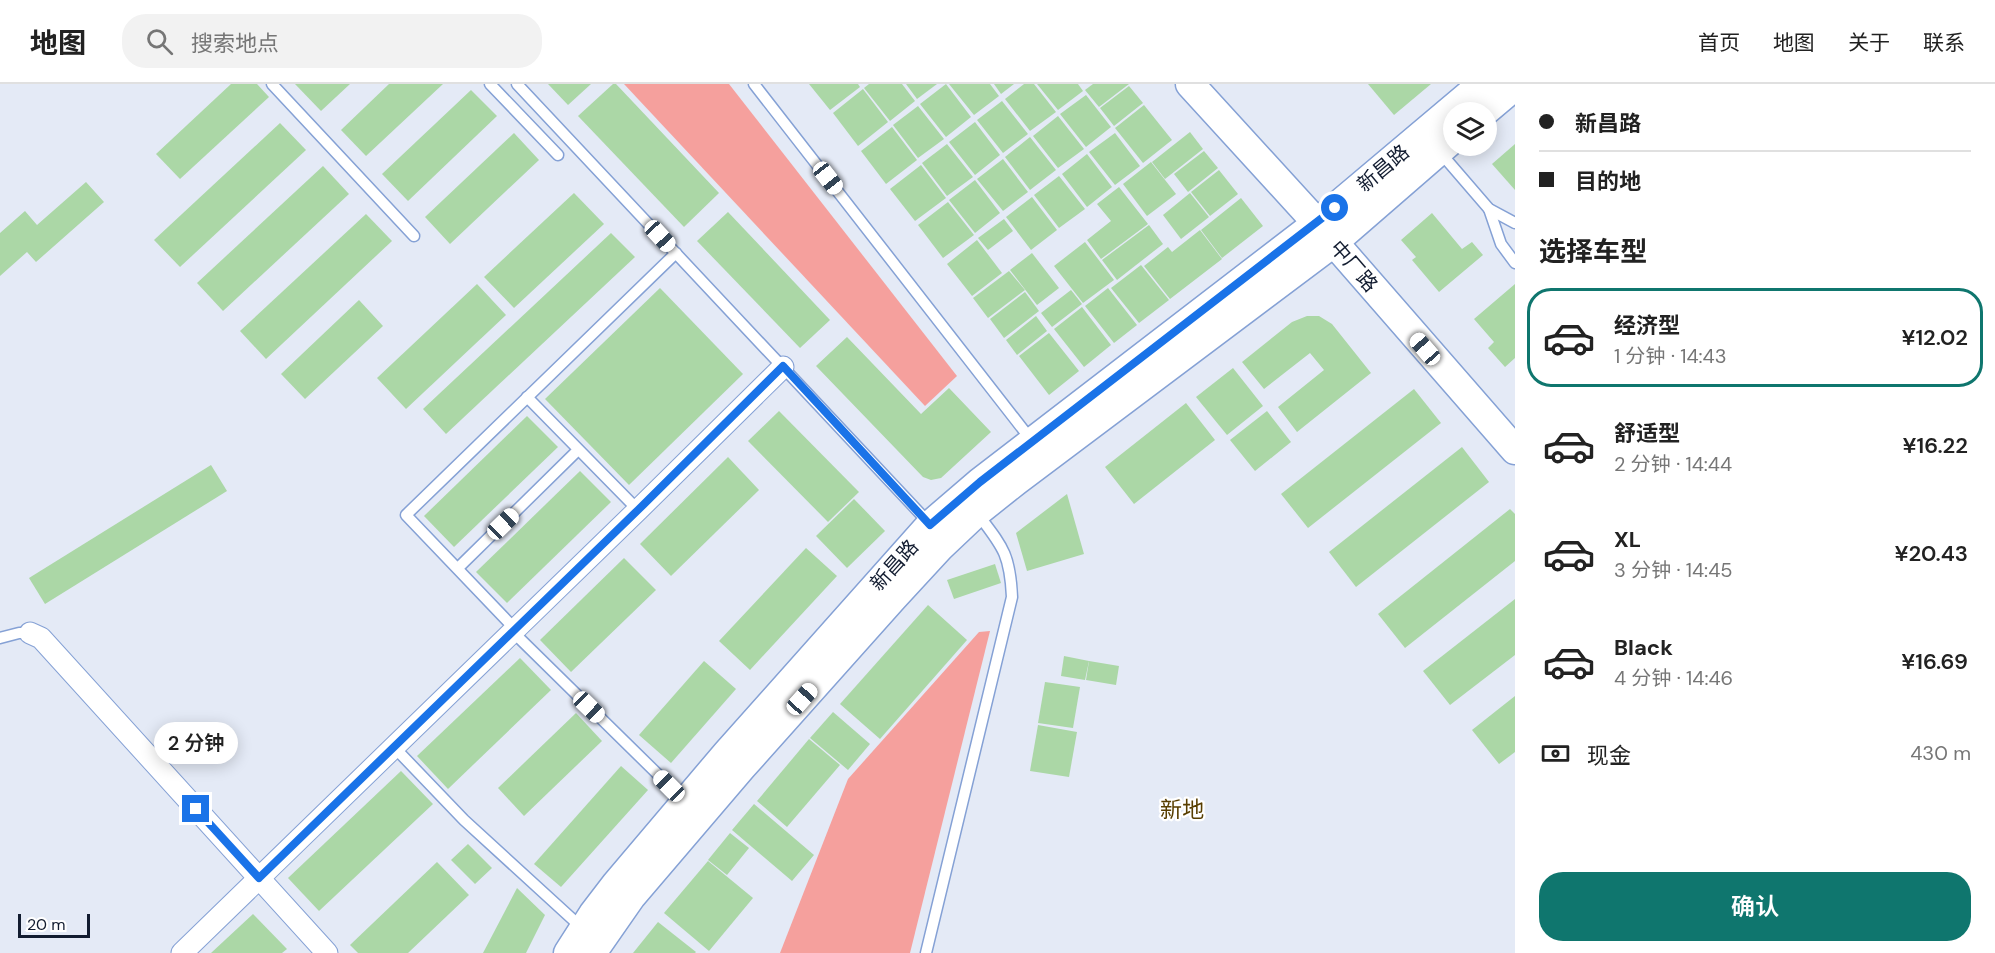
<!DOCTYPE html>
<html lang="zh">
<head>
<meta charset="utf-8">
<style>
	body { margin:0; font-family:"DM Sans","Noto Sans SC",sans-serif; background:#f2f2f2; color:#222; height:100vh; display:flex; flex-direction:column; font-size:22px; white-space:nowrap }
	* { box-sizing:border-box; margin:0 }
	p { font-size:20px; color:#767676 }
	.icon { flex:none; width:33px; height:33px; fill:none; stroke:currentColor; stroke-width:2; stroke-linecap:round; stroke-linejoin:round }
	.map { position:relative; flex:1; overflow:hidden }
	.details { display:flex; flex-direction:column; background:#fff; width:480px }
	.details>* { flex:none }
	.banner { display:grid; align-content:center; height:132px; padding:0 24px; background:#fff }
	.fabs { position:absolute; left:1443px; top:18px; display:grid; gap:12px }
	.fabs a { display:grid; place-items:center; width:54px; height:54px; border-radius:50%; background:#fff; box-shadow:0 3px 15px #0003; font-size:30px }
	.scale { position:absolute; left:18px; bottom:15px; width:72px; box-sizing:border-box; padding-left:6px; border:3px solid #121c30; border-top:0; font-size:16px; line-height:21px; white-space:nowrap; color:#121c30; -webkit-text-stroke:4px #fff; paint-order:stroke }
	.end { position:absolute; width:27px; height:27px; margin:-14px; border:8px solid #1a73e8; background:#fff; box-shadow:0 0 0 3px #fff }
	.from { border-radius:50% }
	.bubble { position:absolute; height:42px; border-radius:21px; background:#fff; box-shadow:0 3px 15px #0003; font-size:20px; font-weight:600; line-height:42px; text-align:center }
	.car { position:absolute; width:18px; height:36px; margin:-18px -9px; border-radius:8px; box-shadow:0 0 4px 2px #0007; background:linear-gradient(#fff 24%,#345 0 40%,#fff 0 76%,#345 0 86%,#fff 0) }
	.banner b { display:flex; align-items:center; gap:21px; height:57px; font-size:22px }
	.banner b+b { border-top:2px solid #e0e0e0 }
	.banner i { width:15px; height:15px; background:#222 }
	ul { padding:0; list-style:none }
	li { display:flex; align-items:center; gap:18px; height:99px; margin:0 12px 9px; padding:0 12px; border:3px solid transparent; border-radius:24px }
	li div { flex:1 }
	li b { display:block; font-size:22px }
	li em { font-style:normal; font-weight:600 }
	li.on { border-color:#0f766e }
	li>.icon { width:54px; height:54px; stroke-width:1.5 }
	h2 { padding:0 24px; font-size:27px; line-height:72px }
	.pay { display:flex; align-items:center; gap:15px; height:66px; padding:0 24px; font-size:22px }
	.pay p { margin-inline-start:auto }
	.primary-button { display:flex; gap:12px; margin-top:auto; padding:12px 24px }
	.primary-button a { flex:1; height:69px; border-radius:24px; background:#0f766e; color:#fff; font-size:24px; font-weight:600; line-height:69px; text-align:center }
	header { display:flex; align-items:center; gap:36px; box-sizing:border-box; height:84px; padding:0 30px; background:#fff; border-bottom:2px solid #e0e0e0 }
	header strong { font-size:28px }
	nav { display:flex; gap:33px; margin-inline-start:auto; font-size:21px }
	.search { width:420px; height:54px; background:#f2f2f2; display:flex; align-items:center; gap:15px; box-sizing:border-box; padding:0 21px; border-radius:24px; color:#767676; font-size:22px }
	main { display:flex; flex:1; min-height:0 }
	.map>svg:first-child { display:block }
	.water { fill:#f5a09d }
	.building { fill:#abd7a6 }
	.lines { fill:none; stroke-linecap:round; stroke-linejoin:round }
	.lane-casing { stroke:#85a1d5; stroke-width:13 }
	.street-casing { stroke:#85a1d5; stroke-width:23 }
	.secondary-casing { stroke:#85a1d5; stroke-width:31 }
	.lane { stroke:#fff; stroke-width:10 }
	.street { stroke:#fff; stroke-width:21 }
	.secondary { stroke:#fff; stroke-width:28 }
	.route { stroke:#1a73e8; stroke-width:8 }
	.labels { text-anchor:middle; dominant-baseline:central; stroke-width:4.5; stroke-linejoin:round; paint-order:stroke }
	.street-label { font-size:20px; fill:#121c30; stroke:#fff }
	.quarter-label { font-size:22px; fill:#583e00; stroke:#fff }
</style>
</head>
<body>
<header>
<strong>地图</strong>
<div class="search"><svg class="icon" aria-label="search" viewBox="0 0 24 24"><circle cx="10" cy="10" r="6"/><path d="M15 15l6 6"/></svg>搜索地点</div>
<nav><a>首页</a><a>地图</a><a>关于</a><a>联系</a></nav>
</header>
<main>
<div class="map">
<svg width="1515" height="869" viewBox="0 0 1515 869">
	<rect width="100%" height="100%" fill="#e4eaf6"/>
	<g class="water">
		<polygon points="624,0 729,0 957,292 925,322"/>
		<polygon points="990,547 910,869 780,869 848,695 979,548"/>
	</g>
	<g class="building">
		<polygon points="231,0 257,0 269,13 180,95 156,70"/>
		<polygon points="295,0 350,0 321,27"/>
		<polygon points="389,0 443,0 366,72 341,46"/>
		<polygon points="548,0 591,0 568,21"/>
		<polygon points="613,0 616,0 719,109 684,143 578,32"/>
		<polygon points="809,0 858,0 860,3 830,26"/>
		<polygon points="869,0 902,0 915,17 890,37 864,4"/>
		<polygon points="906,0 937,0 917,15"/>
		<polygon points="946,0 971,33 946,53 920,20"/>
		<polygon points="949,0 990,0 999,12 974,31"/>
		<polygon points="994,0 1014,0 1001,10"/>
		<polygon points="1024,0 1034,0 1056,28 1030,47 1005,15"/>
		<polygon points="1037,0 1078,0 1083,7 1058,26"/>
		<polygon points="1093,0 1129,0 1099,23 1085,6"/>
		<polygon points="1368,0 1431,0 1394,31"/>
		<polygon points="1129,2 1143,19 1114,42 1100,24"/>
		<polygon points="863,5 888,38 858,62 833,29"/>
		<polygon points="471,6 497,32 408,117 382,90"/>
		<polygon points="1086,11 1111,43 1086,63 1060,30"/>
		<polygon points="1002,17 1028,50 1003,69 977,36"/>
		<polygon points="1144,21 1172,56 1143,79 1115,44"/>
		<polygon points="918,22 944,55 918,74 893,41"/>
		<polygon points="1058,32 1084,65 1058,84 1033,52"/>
		<polygon points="975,38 1000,71 975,91 949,58"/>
		<polygon points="280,39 306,66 180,183 154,156"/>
		<polygon points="892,43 917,76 886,100 861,67"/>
		<polygon points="1190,48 1203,65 1165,95 1152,78"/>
		<polygon points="514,49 539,76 450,160 425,133"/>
		<polygon points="1115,49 1140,82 1115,101 1089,68"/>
		<polygon points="1030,53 1056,86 1030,106 1005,73"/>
		<polygon points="947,60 973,93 947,112 922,79"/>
		<polygon points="1515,60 1515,106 1492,80"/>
		<polygon points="1204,67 1218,84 1188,108 1174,90"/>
		<polygon points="1087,70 1112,103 1087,123 1062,90"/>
		<polygon points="1003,75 1028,108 1003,127 977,95"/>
		<polygon points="1151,78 1176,110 1147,132 1123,100"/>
		<polygon points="921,81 946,114 915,137 890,105"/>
		<polygon points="323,82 349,110 223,227 197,199"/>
		<polygon points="1219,86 1238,110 1210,132 1191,108"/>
		<polygon points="1059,92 1085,125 1059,144 1034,111"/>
		<polygon points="975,96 1000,129 975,149 949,116"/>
		<polygon points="86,98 104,118 36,178 27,168 0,192 0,149 25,127 37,141"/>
		<polygon points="1119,103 1148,140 1101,175 1087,156 1111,137 1097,120"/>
		<polygon points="574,109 604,140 514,224 484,193"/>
		<polygon points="1190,109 1209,133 1181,155 1163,131"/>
		<polygon points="1032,113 1057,146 1031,166 1006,133"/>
		<polygon points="1241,114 1263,142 1222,174 1201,146"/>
		<polygon points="948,118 974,151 943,174 918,141"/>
		<polygon points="728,128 830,236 800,264 697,157"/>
		<polygon points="1432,129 1462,165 1472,158 1483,171 1439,208 1412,176 1416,173 1401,156"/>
		<polygon points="366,130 392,157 266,275 240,247"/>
		<polygon points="1004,135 1013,147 988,166 978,154"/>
		<polygon points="1149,141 1163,160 1117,196 1102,176"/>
		<polygon points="1200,146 1222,175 1170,215 1144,182 1168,163 1172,168"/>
		<polygon points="611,149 635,173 446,350 423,325"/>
		<polygon points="977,156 1002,189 972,212 947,180"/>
		<polygon points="1085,158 1114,196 1083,219 1054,182"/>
		<polygon points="1032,169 1059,204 1037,221 1010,186"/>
		<polygon points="1141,181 1169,216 1139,239 1111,204"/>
		<polygon points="1009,187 1025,206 988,234 973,214"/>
		<polygon points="477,200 506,231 406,325 377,294"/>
		<polygon points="1515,200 1515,274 1505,283 1488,264 1494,258 1474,235"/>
		<polygon points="660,204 743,290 629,401 545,315"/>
		<polygon points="1108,204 1137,241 1114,259 1085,222"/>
		<polygon points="1071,206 1082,220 1052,243 1041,229"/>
		<polygon points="1025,208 1039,227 1004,254 990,235"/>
		<polygon points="359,216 383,242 305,315 281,290"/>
		<polygon points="1082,223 1111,261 1084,283 1054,245"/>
		<polygon points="1036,232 1047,247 1017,271 1006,256"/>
		<polygon points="1307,232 1319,232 1332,240 1371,289 1297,348 1278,323 1324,286 1310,269 1264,305 1242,278 1292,238"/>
		<polygon points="1049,249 1079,287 1049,311 1019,272"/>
		<polygon points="847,253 921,330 949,304 991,348 941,394 931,396 923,393 816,282"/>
		<polygon points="1233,284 1263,322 1227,351 1196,313"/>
		<polygon points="1414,305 1441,339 1308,444 1281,410"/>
		<polygon points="1186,319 1215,356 1134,420 1105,383"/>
		<polygon points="779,327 859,408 828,438 748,357"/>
		<polygon points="1267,327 1291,358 1255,387 1230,356"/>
		<polygon points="527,332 558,363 454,463 424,432"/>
		<polygon points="1462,363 1489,398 1356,503 1329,468"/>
		<polygon points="728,373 759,406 671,492 640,460"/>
		<polygon points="211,381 227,407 45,520 29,494"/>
		<polygon points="580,387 611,418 507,519 476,488"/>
		<polygon points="1067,410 1084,470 1027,487 1016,449"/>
		<polygon points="854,415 885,447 847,484 816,452"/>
		<polygon points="1510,425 1515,430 1515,477 1405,564 1378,530"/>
		<polygon points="806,464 837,492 750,586 719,557"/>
		<polygon points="624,474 656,506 571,588 540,556"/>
		<polygon points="995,480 1001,499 954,515 947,496"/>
		<polygon points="1515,515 1515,571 1450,621 1423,587"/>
		<polygon points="928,521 967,556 880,655 840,620"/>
		<polygon points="1064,572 1089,577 1085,596 1061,592"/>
		<polygon points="520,574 551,606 448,705 417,672"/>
		<polygon points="704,577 736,605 671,679 639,651"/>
		<polygon points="1089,577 1119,582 1116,601 1086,596"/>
		<polygon points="1045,598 1080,603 1073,644 1038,639"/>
		<polygon points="1515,612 1515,668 1499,680 1472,646"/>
		<polygon points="833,628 870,660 848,686 810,654"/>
		<polygon points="576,629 602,657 524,732 498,704"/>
		<polygon points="1038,641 1077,648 1069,693 1030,687"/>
		<polygon points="809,655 840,681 787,743 757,717"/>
		<polygon points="621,682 648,706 561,803 534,780"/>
		<polygon points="401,687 433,720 319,827 288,794"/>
		<polygon points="754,720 814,771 792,797 732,746"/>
		<polygon points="730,749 749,764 727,791 708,776"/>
		<polygon points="468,760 492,784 475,800 451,776"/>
		<polygon points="708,777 753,814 709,867 664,829"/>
		<polygon points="437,778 469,811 408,869 358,869 350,861"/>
		<polygon points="517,804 545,831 526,869 483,869"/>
		<polygon points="253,830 287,865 282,869 211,869"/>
		<polygon points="658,838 696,868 695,869 633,869"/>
	</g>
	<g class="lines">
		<g class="lane-casing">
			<g id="lane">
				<polyline points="272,0 414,152"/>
				<polyline points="490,0 558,71"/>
				<polyline points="517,0 929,439"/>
				<polyline points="754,0 1032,357"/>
				<polyline points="1439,67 1489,125 1515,139"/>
				<polyline points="1489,125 1501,160 1515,179"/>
				<polyline points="527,313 638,426"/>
				<polyline points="458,484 578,366"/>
				<polyline points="515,545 406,431 676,169"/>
				<polyline points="513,548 685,717"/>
				<polyline points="0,554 19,549 30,549"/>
				<polyline points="394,663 464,736 581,843"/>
				<path d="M926 869 1012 513C1010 469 1002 462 977 429"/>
			</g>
		</g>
		<g class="street-casing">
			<g id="street">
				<polyline points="30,549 41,554 327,869"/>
				<polyline points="182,869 638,426 783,283"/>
			</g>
		</g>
		<g class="secondary-casing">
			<g id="secondary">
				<polyline points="1190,0 1317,139 1515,366"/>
				<polyline points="1484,28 1515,2"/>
				<polyline points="568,869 593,830 616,800 727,669 930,441 980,398 1317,139 1482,0"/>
				<polyline points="592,869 631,813 742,683 893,514 940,463 977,428 1016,397 1333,159 1454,54"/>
			</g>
		</g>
		<use href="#lane" class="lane"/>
		<use href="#street" class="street"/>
		<use href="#secondary" class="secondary"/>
	</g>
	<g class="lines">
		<polyline class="route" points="196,725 259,794 638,426 783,282 930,441 980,398 1335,124"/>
	</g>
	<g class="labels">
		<g class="street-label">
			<text transform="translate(1383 84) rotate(-40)">新昌路</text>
			<text transform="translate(1354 182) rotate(49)">中厂路</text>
			<text transform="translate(894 481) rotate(-48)">新昌路</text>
		</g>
		<g class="quarter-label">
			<text x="1182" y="725">新地</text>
		</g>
	</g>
</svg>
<div class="fabs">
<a><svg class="icon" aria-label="layers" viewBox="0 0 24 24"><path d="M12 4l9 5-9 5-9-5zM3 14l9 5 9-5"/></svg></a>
</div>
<div class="scale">20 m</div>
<i class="end from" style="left:1335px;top:124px"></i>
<i class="end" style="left:196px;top:725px"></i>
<div class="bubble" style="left:154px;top:638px;width:84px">2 分钟</div>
<i class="car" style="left:828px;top:94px;rotate:142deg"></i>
<i class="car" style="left:660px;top:152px;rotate:137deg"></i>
<i class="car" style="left:1425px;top:265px;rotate:319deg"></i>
<i class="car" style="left:503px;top:440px;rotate:46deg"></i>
<i class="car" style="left:802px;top:615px;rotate:42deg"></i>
<i class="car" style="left:589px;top:623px;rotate:134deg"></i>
<i class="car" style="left:669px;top:702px;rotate:315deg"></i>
</div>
<section class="details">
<div class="banner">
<b><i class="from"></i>新昌路</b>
<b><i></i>目的地</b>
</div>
<h2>选择车型</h2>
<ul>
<li class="on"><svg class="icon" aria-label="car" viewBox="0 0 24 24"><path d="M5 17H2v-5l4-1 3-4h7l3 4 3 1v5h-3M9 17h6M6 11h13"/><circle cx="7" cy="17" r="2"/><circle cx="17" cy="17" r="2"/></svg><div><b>经济型</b><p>1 分钟 · 14:43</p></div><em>¥12.02</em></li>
<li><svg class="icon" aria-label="car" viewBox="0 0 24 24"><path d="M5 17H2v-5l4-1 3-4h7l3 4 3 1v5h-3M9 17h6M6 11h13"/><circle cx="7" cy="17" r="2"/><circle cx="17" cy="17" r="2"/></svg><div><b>舒适型</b><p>2 分钟 · 14:44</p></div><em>¥16.22</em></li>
<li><svg class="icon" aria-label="car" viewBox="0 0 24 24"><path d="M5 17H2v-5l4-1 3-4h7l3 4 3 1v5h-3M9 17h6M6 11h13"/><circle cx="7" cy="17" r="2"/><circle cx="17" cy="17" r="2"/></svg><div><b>XL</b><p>3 分钟 · 14:45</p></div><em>¥20.43</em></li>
<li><svg class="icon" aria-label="car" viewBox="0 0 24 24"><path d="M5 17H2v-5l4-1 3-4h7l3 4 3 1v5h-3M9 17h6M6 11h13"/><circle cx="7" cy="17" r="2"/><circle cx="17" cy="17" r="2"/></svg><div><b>Black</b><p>4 分钟 · 14:46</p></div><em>¥16.69</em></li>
</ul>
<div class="pay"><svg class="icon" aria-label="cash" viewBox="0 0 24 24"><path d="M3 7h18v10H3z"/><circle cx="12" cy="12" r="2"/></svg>现金<p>430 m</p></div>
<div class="primary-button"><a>确认</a></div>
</section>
</main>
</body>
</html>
